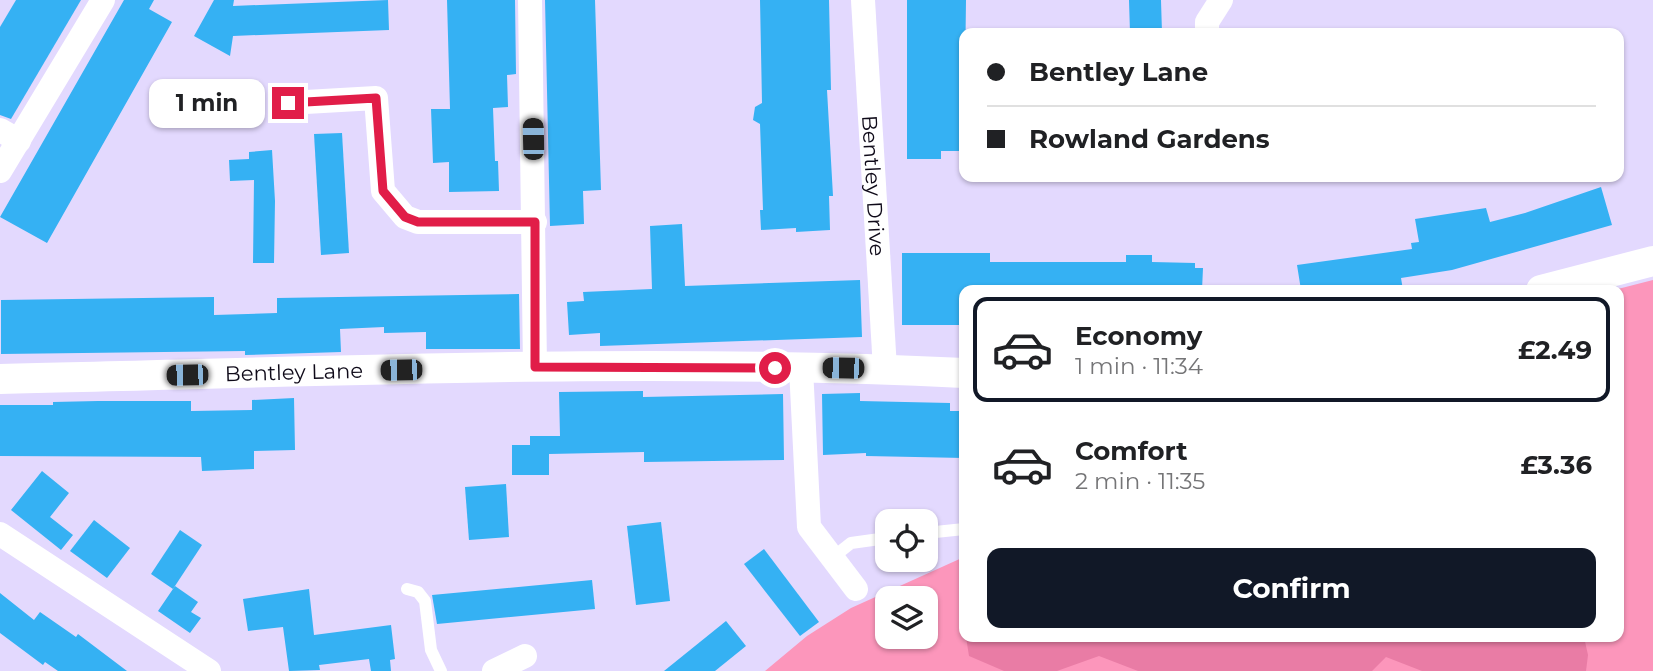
<!DOCTYPE html>
<html lang="en">
<head>
<meta charset="utf-8">
<style>
	body { margin:0; font-family:Montserrat,sans-serif; background:#f2f2f2; color:#202124; height:100vh; display:flex; flex-direction:column; font-size:26px; white-space:nowrap }
	* { box-sizing:border-box; margin:0 }
	p { font-size:23px; color:#757577 }
	.icon { flex:none; width:38px; height:38px; fill:none; stroke:currentColor; stroke-width:2; stroke-linecap:round; stroke-linejoin:round }
	.map { position:relative; flex:1; overflow:hidden }
	.sheet { position:absolute; left:959px; top:285px; width:665px; height:357px; display:flex; flex-direction:column; background:#fff; border-radius:14px; box-shadow:0 2px 5px #0004 }
	.sheet>* { flex:none }
	.banner { position:absolute; left:959px; top:28px; width:665px; height:154px; border-radius:14px; box-shadow:0 2px 5px #0004; display:grid; align-content:center; height:154px; padding:0 28px; background:#fff }
	.controls { position:absolute; left:875px; top:509px; display:grid; gap:14px }
	.controls a { display:grid; place-items:center; width:63px; height:63px; border-radius:14px; background:#fff; box-shadow:0 2px 5px #0004; font-size:35px }
	.end { position:absolute; width:32px; height:32px; margin:-16px; border:9px solid #e11d48; background:#fff; box-shadow:0 0 0 4px #fff }
	.from { border-radius:50% }
	.bubble { position:absolute; height:49px; border-radius:14px; background:#fff; box-shadow:0 2px 5px #0004; font-size:23px; font-weight:700; line-height:49px; text-align:center }
	.car { position:absolute; width:21px; height:42px; margin:-21px -10px; border-radius:9px; box-shadow:0 0 5px 2px #0007; background:linear-gradient(#222 24%,#8ab4d8 0 40%,#222 0 76%,#8ab4d8 0 86%,#222 0) }
	.banner b { display:flex; align-items:center; gap:24px; height:66px; font-size:26px }
	.banner b+b { border-top:2px solid #e0e0e0 }
	.banner i { width:18px; height:18px; background:#202124 }
	ul { padding:12px 0 0; list-style:none }
	li { display:flex; align-items:center; gap:21px; height:105px; margin:0 14px 10px; padding:0 14px; border:4px solid transparent; border-radius:14px }
	li div { flex:1 }
	li b { display:block; font-size:26px }
	li em { font-style:normal; font-weight:700 }
	li.selected { border-color:#111827 }
	li>.icon { width:63px; height:63px; stroke-width:1.5 }
	.cta { display:flex; gap:14px; margin-top:auto; padding:14px 28px }
	.cta a { flex:1; height:80px; border-radius:14px; background:#111827; color:#fff; font-size:28px; font-weight:700; line-height:80px; text-align:center }
	.map>svg:first-child { display:block }
	.green { fill:#fc96bb; fill-rule:evenodd }
	.forest { fill:#e97ca5 }
	.building { fill:#35b1f3 }
	.lines { fill:none; stroke-linecap:round; stroke-linejoin:round }
	.service { stroke:#fff; stroke-width:12 }
	.minor { stroke:#fff; stroke-width:24 }
	.tertiary { stroke:#fff; stroke-width:30 }
	.route { stroke:#e11d48; stroke-width:9 }
	.labels { text-anchor:middle; dominant-baseline:central; stroke-width:6; stroke-linejoin:round; paint-order:stroke }
	.street-label { font-size:21px; fill:#0e0918; stroke:#fff }
</style>
</head>
<body>
<div class="map">
<svg width="1653" height="671" viewBox="0 0 1653 671">
	<rect width="100%" height="100%" fill="#e3d9fe"/>
	<path class="green" d="M1653 280V671H765L807 636 851 608 964 557V637H1619V290H1614ZM887 598H926V637H887Z"/>
	<polygon class="forest" points="966,637 1584,637 1588,655 1586,671 1422,671 1386,657 1372,671 1138,671 1099,656 1057,671 1004,671 969,656"/>
	<g class="building">
		<polygon points="16,0 81,0 11,119 0,115 0,27"/>
		<polygon points="124,0 154,0 149,9 172,22 47,243 0,217"/>
		<polygon points="214,0 234,0 233,6 388,0 389,30 233,36 230,56 194,36"/>
		<polygon points="447,0 515,0 516,74 507,75 508,107 493,108 495,161 498,161 499,191 449,192 449,162 433,163 431,109 450,109"/>
		<polygon points="545,0 595,0 601,190 583,191 584,224 550,226"/>
		<polygon points="760,0 829,0 831,90 827,90 833,196 829,196 830,230 796,232 796,228 761,230 760,210 763,210 760,124 753,120 755,107 762,103"/>
		<polygon points="907,0 966,0 964,151 941,151 941,159 907,159"/>
		<polygon points="1129,0 1161,0 1162,33 1130,33"/>
		<polygon points="342,133 349,253 321,255 314,134"/>
		<polygon points="272,150 275,201 274,263 253,263 254,180 230,181 229,160 249,159 249,152"/>
		<polygon points="1601,187 1612,225 1452,270 1401,278 1403,290 1301,290 1297,265 1412,249 1411,243 1419,242 1415,219 1486,208 1490,222 1525,213"/>
		<polygon points="682,224 685,286 860,280 862,337 600,346 600,333 569,335 567,302 584,301 583,292 652,289 650,226"/>
		<polygon points="902,253 990,253 990,262 1126,262 1126,255 1152,255 1152,262 1195,263 1195,268 1203,268 1202,290 964,290 964,325 902,325"/>
		<polygon points="519,294 520,349 426,349 426,332 384,333 384,327 340,329 341,352 245,355 245,351 1,354 1,300 214,297 214,315 277,313 277,298"/>
		<polygon points="643,391 643,397 783,394 784,460 644,462 644,452 549,454 549,475 512,475 512,445 530,445 530,436 560,436 559,392"/>
		<polygon points="860,393 860,401 950,403 950,411 964,411 964,458 866,456 866,453 823,455 822,394"/>
		<polygon points="294,398 295,450 254,451 254,469 202,471 201,457 0,456 0,405 53,405 53,402 98,401 191,401 191,411 252,410 252,400"/>
		<polygon points="42,471 69,493 50,517 73,535 61,550 11,510"/>
		<polygon points="506,484 509,537 469,540 465,487"/>
		<polygon points="94,520 130,548 107,578 70,551"/>
		<polygon points="661,522 670,601 636,605 627,526"/>
		<polygon points="180,530 202,545 173,589 151,574"/>
		<polygon points="764,549 819,622 800,636 744,564"/>
		<polygon points="592,580 595,609 437,624 432,595"/>
		<polygon points="175,586 198,602 191,612 201,618 190,633 158,611"/>
		<polygon points="309,589 314,635 391,625 395,659 390,660 391,671 371,671 369,659 319,665 320,670 289,671 283,627 248,631 243,599"/>
		<polygon points="0,593 34,620 40,612 76,637 78,634 127,671 58,671 45,662 43,665 0,633"/>
		<polygon points="726,621 746,646 715,671 664,671"/>
	</g>
	<g class="lines">
		<g class="service">
			<polyline points="926,533 964,529"/>
			<polyline points="832,558 851,543 887,538"/>
			<polyline points="407,589 418,592 425,601 431,650 441,671"/>
		</g>
		<g class="minor">
			<polyline points="530,0 535,367"/>
			<path id="s1" d="M863 0 885 369"/>
			<polyline points="1207,33 1207,22 1221,0"/>
			<polyline points="288,103 376,98 383,191 405,217 418,222 535,222"/>
			<polyline points="0,130 19,141"/>
			<polyline points="0,171 103,0"/>
			<polyline points="801,368 809,527 856,589"/>
			<polyline points="0,534 209,671"/>
			<polyline points="494,671 525,656"/>
		</g>
		<g class="tertiary">
			<polyline points="1541,290 1653,261"/>
			<path id="s2" d="M0 379C321 372 643 357 964 373"/>
		</g>
	</g>
	<g class="lines">
		<polyline class="route" points="288,103 376,98 383,191 405,217 418,222 535,222 535,367 775,368"/>
	</g>
	<g class="labels">
		<g class="street-label">
			<text stroke="none"><textPath href="#s1" startOffset="186">Bentley Drive</textPath></text>
			<text stroke="none"><textPath href="#s2" startOffset="294">Bentley Lane</textPath></text>
		</g>
	</g>
</svg>
<div class="controls">
<a><svg class="icon" aria-label="locate" viewBox="0 0 24 24"><circle cx="12" cy="12" r="6"/><path d="M12 2v4M12 18v4M2 12h4M18 12h4"/></svg></a>
<a><svg class="icon" aria-label="layers" viewBox="0 0 24 24"><path d="M12 4l9 5-9 5-9-5zM3 14l9 5 9-5"/></svg></a>
</div>
<i class="end from" style="left:775px;top:368px"></i>
<i class="end" style="left:288px;top:103px"></i>
<div class="bubble" style="left:149px;top:79px;width:116px">1 min</div>
<i class="car" style="left:533px;top:139px;rotate:359deg"></i>
<i class="car" style="left:843px;top:368px;rotate:271deg"></i>
<i class="car" style="left:401px;top:370px;rotate:269deg"></i>
<i class="car" style="left:187px;top:375px;rotate:269deg"></i>
<div class="banner">
<b><i class="from"></i>Bentley Lane</b>
<b><i></i>Rowland Gardens</b>
</div>
<section class="sheet">
<ul>
<li class="selected"><svg class="icon" aria-label="car" viewBox="0 0 24 24"><path d="M5 17H2v-5l4-1 3-4h7l3 4 3 1v5h-3M9 17h6M6 11h13"/><circle cx="7" cy="17" r="2"/><circle cx="17" cy="17" r="2"/></svg><div><b>Economy</b><p>1 min · 11:34</p></div><em>£2.49</em></li>
<li><svg class="icon" aria-label="car" viewBox="0 0 24 24"><path d="M5 17H2v-5l4-1 3-4h7l3 4 3 1v5h-3M9 17h6M6 11h13"/><circle cx="7" cy="17" r="2"/><circle cx="17" cy="17" r="2"/></svg><div><b>Comfort</b><p>2 min · 11:35</p></div><em>£3.36</em></li>
</ul>
<div class="cta"><a>Confirm</a></div>
</section>
</div>
</body>
</html>
